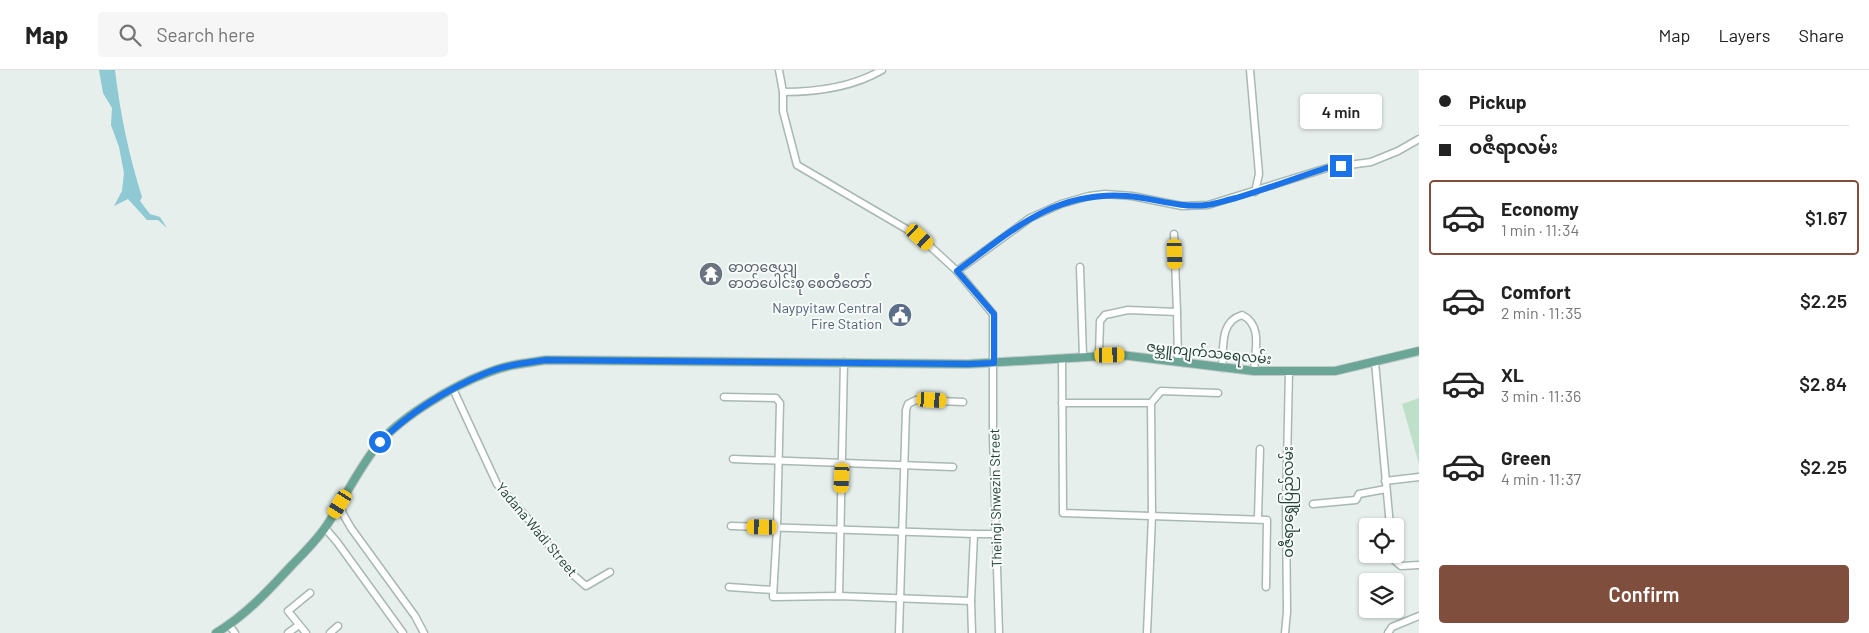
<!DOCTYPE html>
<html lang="en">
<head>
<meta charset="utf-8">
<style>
	body { margin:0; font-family:Barlow,"Noto Sans Myanmar",sans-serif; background:#f6f6f6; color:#222; height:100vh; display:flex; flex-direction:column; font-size:19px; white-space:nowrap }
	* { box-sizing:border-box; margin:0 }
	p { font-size:16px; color:#767676 }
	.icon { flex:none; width:28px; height:28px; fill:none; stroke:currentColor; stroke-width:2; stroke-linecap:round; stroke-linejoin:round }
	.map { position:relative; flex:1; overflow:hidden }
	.drawer { display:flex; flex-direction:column; background:#fff; width:450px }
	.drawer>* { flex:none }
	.top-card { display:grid; align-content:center; height:110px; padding:0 20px; background:#fff }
	.fabs { position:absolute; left:1359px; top:448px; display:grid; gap:10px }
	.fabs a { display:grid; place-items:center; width:45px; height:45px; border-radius:5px; background:#fff; box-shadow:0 1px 4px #0004; font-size:25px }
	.end { position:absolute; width:22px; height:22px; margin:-11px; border:6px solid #1a73e8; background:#fff; box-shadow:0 0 0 2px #fff }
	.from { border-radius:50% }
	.bubble { position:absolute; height:35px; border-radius:5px; background:#fff; box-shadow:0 1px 4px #0004; font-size:16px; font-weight:600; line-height:35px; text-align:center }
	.car { position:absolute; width:15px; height:30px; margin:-15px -8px; border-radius:6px; box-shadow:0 0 4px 1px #0007; background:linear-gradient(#f5c518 24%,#345 0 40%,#f5c518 0 76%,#345 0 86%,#f5c518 0) }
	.top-card b { display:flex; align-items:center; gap:18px; height:48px; font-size:19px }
	.top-card b+b { border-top:1px solid #e0e0e0 }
	.top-card i { width:12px; height:12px; background:#222 }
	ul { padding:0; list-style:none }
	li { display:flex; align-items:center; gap:15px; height:75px; margin:0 10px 8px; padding:0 10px; border:2px solid transparent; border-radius:5px }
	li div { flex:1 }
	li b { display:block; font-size:19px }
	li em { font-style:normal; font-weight:600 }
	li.current { border-color:#804e3d }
	li>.icon { width:45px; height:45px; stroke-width:1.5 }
	.cta { display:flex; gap:10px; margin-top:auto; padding:10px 20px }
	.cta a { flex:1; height:58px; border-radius:5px; background:#804e3d; color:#fff; font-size:20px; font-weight:600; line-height:58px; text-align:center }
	header { display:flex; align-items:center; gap:30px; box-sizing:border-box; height:70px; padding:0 25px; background:#fff; border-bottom:1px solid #e0e0e0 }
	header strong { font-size:24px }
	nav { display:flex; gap:28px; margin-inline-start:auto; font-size:18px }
	.search { width:350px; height:45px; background:#f6f6f6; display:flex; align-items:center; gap:12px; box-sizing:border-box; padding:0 18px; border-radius:5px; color:#767676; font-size:19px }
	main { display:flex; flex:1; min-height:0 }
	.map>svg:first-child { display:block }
	.park { fill:#bfe0c8 }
	.water { fill:#8ec9d4 }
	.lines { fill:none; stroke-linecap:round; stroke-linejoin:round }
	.minor-casing { stroke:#a8b8b2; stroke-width:9 }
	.major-casing { stroke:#c2cac8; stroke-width:10 }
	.minor { stroke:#fff; stroke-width:6 }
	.major { stroke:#6aa596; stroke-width:8 }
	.route { stroke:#1a73e8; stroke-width:6 }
	.labels { text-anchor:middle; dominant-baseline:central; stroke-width:4; stroke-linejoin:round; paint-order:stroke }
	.worship-label { font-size:14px; fill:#5b616d; stroke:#f7fbf9; text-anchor:start }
	.service-label { font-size:14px; fill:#4e5e75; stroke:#f7fbf9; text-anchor:end }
	.street-label { font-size:14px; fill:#24423a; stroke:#f7fbf9 }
</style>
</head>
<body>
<header>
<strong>Map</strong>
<div class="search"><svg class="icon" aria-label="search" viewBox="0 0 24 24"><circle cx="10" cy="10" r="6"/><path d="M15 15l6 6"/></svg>Search here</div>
<nav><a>Map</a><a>Layers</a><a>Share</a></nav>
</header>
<main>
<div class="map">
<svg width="1419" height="563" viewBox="0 0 1419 563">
	<rect width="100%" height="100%" fill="#e6efeb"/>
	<polygon class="park" points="1419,328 1419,394 1402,334"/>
	<path class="water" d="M99 0H115C120 43 129 86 142 127L140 131 150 144 160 147 167 158 158 150H147L128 129 114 136 122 121 124 103 119 77 111 55 112 38 103 23Z"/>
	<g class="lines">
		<g class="minor-casing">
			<g id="minor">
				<polyline points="779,0 783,22 783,41 797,95 920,167 957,201 993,244 993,367 999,563"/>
				<polyline points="1250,0 1259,104 1255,122"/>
				<path d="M783 22C816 22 853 17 882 0"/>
				<polyline points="1080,197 1083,286"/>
				<polyline points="957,201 1030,148 1061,134 1089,126 1105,124 1132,126 1182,136 1208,135 1327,98 1371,92 1398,81 1419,69"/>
				<polyline points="1177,242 1178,292"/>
				<polyline points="1099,285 1100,251 1105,245 1128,240 1177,242 1174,164"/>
				<polyline points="1062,289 1063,443 1267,450 1266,517"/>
				<polyline points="1375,292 1390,456"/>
				<path d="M1222 298C1224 278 1219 252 1242 245 1263 255 1255 281 1254 301"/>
				<polyline points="453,319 497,414 528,449 571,503 586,516 610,502"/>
				<path d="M724 327 776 328 780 333 777 458 773 527 839 526 971 531 974 464C893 461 812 459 731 456"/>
				<polyline points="1062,333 1151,333 1161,321 1218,323"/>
				<polyline points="733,389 953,397"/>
				<polyline points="1385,411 1419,407"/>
				<polyline points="340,434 343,444 351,458 415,546 424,563"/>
				<polyline points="1313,434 1356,430 1359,424 1386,419"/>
				<polyline points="1258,448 1260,379"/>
				<polyline points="325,458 337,472 403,563"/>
				<polyline points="974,464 995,464"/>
				<polyline points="1393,484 1393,489 1401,496 1419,495"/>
				<polyline points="729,517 773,520"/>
				<polyline points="839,526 844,292"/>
				<polyline points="971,531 972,563"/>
				<polyline points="229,555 235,563"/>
				<polyline points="288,563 299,555"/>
				<polyline points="306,563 288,541 310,523"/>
				<polyline points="330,563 338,556"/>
				<polyline points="899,563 906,340 908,334 916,330 963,332"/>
				<polyline points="1147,563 1152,446 1151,333"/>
				<polyline points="1285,563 1287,542 1286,440 1289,301"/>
				<polyline points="1388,563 1392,557 1419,546"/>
			</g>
		</g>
		<g class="major-casing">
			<path id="major" d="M216 563C245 546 269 520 292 495 304 483 317 470 327 455 345 428 359 397 380 372 403 346 454 315 487 303 506 295 526 293 546 290L968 294 1121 285 1254 301H1335L1419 281"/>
		</g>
		<use href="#minor" class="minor"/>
		<use href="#major" class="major"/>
	</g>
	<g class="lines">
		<path class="route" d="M380 372C409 343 448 319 486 303 505 295 526 293 546 290L968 294 994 293V244L957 201C1013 160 1053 121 1127 126 1154 128 1178 138 1206 135 1216 134 1226 130 1236 128 1266 119 1296 108 1326 98L1341 96"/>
	</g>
	<defs>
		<g id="temple-disc" transform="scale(1.25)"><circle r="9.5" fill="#6b7280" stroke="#f7fbf9"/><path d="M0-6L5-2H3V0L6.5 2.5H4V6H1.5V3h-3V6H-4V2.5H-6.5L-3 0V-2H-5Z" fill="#fff"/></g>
		<g id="civic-disc" transform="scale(1.25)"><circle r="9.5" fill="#5c6f8a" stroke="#f7fbf9"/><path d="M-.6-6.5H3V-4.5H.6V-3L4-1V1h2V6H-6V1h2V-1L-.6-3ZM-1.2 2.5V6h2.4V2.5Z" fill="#fff"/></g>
	</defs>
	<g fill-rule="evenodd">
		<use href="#temple-disc" x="711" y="204"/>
		<use href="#civic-disc" x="900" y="245"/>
	</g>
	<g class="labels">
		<g class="worship-label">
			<text x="728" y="196">ဓာတုဇေယျ<tspan x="728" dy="16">ဓာတ်ပေါင်းစု စေတီတော်</tspan></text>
		</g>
		<g class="service-label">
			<text x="882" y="237">Naypyitaw Central<tspan x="882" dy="16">Fire Station</tspan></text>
		</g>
		<g class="street-label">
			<text transform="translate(1209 282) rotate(6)">ဇမ္ဘူကျက်သရေလမ်း</text>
			<text transform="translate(995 428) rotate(-91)">Theingi Shwezin Street</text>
			<text transform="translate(1287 432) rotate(-90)">ဝဇီရာရွှေပြည်လမ်း</text>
			<text transform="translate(537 459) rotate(50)">Yadana Wadi Street</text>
		</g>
	</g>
</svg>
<div class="fabs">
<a><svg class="icon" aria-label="locate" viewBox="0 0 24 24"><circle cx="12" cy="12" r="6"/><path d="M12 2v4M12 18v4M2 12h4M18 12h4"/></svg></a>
<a><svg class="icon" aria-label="layers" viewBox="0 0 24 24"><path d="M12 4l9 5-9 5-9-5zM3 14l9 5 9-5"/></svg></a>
</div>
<i class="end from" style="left:380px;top:372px"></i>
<i class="end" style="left:1341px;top:96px"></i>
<div class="bubble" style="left:1300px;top:24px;width:82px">4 min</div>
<i class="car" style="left:920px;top:167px;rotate:132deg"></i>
<i class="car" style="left:1175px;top:184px;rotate:178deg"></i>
<i class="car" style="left:1110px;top:285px;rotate:89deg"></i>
<i class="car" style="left:932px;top:330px;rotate:93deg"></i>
<i class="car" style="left:842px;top:408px;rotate:183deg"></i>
<i class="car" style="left:340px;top:434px;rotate:212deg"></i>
<i class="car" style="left:762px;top:457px;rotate:271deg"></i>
</div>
<section class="drawer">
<div class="top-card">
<b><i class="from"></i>Pickup</b>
<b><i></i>ဝဇီရာလမ်း</b>
</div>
<ul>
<li class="current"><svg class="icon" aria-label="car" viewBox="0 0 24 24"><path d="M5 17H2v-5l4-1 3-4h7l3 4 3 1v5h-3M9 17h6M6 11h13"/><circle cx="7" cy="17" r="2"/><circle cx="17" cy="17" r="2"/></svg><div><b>Economy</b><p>1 min · 11:34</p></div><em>$1.67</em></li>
<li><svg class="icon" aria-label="car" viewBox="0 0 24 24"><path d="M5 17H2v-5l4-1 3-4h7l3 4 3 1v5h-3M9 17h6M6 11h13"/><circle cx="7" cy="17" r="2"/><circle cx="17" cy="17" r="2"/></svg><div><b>Comfort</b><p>2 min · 11:35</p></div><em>$2.25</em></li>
<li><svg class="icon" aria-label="car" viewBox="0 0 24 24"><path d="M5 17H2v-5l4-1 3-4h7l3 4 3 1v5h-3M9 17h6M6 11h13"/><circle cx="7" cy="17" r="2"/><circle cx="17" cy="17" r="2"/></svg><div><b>XL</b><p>3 min · 11:36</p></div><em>$2.84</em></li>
<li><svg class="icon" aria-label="car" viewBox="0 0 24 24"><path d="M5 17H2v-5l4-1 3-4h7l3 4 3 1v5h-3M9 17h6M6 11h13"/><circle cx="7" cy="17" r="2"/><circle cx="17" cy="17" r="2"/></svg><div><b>Green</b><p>4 min · 11:37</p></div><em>$2.25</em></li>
</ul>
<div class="cta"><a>Confirm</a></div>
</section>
</main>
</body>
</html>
